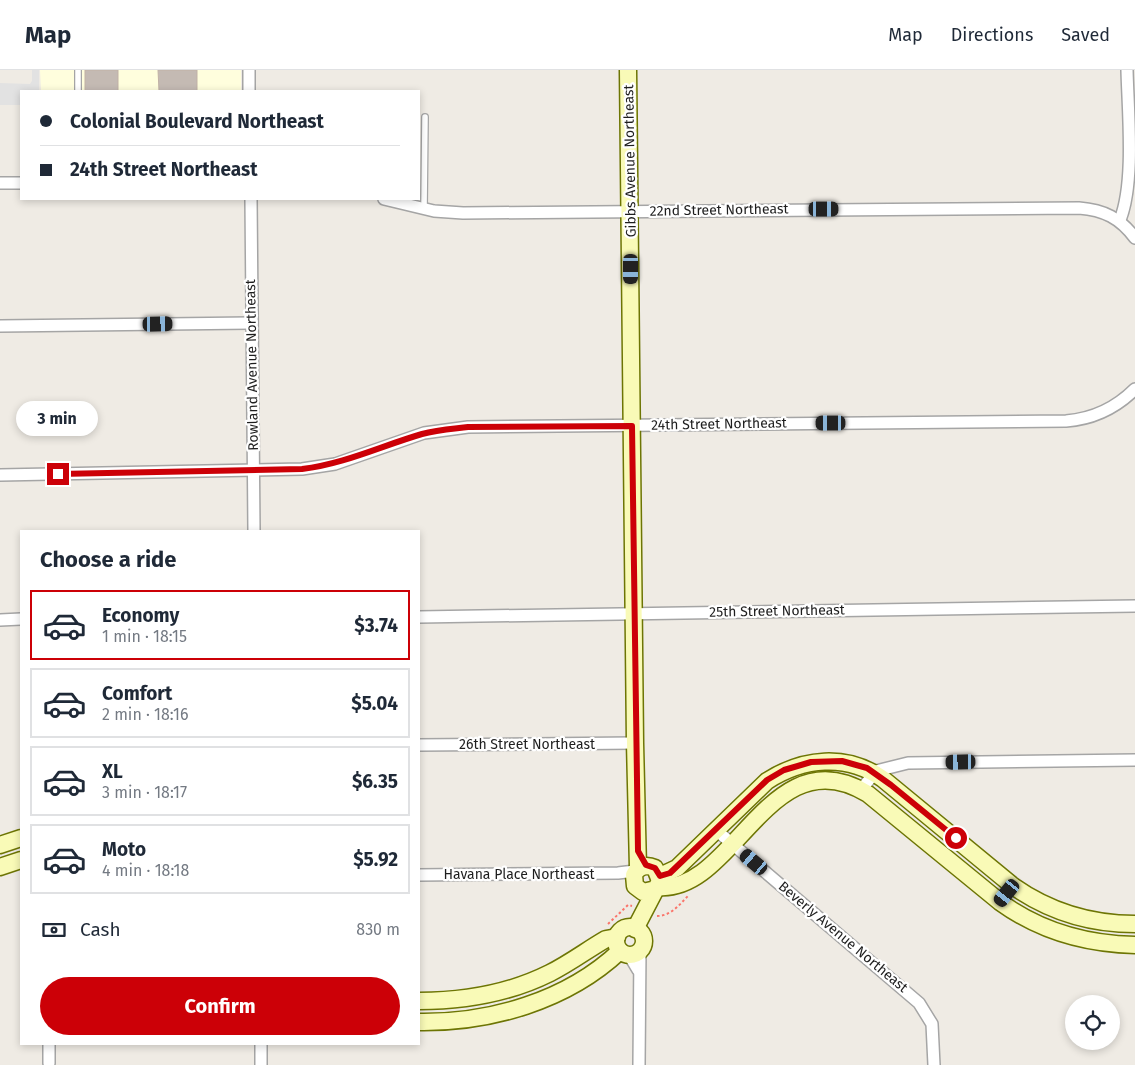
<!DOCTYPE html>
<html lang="en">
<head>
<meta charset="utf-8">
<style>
	body { margin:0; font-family:"Fira Sans",sans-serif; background:#f6f6f7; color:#1f2937; height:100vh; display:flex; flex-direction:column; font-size:19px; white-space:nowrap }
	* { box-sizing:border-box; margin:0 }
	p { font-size:16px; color:#747a83 }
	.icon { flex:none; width:28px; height:28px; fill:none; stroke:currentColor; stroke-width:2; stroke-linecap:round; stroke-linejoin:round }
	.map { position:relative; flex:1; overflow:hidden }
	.details { position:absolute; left:20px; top:460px; width:400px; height:515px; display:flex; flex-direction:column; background:#fff; border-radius:0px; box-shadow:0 2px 8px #0003 }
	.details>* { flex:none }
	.banner { position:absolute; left:20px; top:20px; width:400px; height:110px; border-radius:0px; box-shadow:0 2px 8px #0003; display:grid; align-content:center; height:110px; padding:0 20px; background:#fff }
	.controls { position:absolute; left:1065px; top:925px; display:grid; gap:10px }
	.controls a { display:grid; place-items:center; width:55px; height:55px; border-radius:50%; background:#fff; box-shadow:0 2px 8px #0003; font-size:25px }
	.end { position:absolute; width:22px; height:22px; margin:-11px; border:6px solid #cc0007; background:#fff; box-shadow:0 0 0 2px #fff }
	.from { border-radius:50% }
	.bubble { position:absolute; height:35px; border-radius:18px; background:#fff; box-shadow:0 2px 8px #0003; font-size:16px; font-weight:700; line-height:35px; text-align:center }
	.car { position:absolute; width:15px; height:30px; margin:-15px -8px; border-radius:6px; box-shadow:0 0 4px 1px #0007; background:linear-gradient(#222 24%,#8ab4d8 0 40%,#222 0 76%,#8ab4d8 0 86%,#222 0) }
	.banner b { display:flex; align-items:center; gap:18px; height:48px; font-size:19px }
	.banner b+b { border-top:1px solid #e0e1e3 }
	.banner i { width:12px; height:12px; background:#1f2937 }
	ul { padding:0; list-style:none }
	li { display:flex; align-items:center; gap:15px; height:70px; margin:0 10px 8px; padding:0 10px; border:2px solid #e0e1e3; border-radius:0px }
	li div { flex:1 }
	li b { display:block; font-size:19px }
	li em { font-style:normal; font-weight:700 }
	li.current { border-color:#cc0007 }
	li>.icon { width:45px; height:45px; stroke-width:1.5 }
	h2 { padding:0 20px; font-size:22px; line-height:60px }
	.pay { display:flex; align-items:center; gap:12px; height:55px; padding:0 20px; font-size:19px }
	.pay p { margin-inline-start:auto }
	.button { display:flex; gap:10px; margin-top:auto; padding:10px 20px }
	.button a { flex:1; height:58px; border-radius:30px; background:#cc0007; color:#fff; font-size:20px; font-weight:700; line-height:58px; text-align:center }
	header { display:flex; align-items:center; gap:30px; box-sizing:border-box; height:70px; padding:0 25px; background:#fff; border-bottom:1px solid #e0e1e3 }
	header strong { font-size:24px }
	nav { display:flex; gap:28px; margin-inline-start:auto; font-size:18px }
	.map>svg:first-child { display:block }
	.education { fill:#fffedd }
	.parking { fill:#e2e2e2 }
	.building { fill:#c4bab3; stroke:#c1b1a6 }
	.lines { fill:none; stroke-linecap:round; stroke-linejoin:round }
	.lane-casing { stroke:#a5a5a5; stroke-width:8 }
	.street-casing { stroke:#a5a5a5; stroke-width:14 }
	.secondary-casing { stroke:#6d7504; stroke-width:19 }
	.path { stroke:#fa746a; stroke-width:2; stroke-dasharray:2.5 2.5; stroke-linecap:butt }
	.lane { stroke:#fff; stroke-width:5.5 }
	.street { stroke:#fff; stroke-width:11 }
	.secondary { stroke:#f9fab7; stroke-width:16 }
	.route { stroke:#cc0007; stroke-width:6 }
	.labels { text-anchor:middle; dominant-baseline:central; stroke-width:4.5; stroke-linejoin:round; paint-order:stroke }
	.street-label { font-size:14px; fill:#1e1e1e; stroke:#fff }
</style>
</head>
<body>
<header>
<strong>Map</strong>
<nav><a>Map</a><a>Directions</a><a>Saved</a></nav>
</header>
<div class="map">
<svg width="1135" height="995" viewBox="0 0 1135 995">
	<rect width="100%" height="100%" fill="#efebe4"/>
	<polygon class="education" points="40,0 241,0 241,21 41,21"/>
	<polygon class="parking" points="32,0 39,0 39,21 21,21 21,35 0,35 0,13 30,14 32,11"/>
	<g class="building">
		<rect x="85" y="0" width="33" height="21"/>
		<polygon points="158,0 197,0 197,21 159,21"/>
	</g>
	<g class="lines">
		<g class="lane-casing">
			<g id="lane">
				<polyline points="78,0 78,21"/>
				<polyline points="424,138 425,47"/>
			</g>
		</g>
		<g class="street-casing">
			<g id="street">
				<polyline points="249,0 249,21"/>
				<polyline points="0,113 21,113"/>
				<polyline points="251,129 254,461"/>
				<path d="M384 129 434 141 463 143 1079 138C1104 140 1120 148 1135 168"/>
				<path d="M1120 150C1135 112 1128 42 1127 0"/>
				<polyline points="0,256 251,253"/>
				<path d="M0 405 302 399 335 394 424 363 468 357 1066 351C1093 349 1116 338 1135 319"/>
				<polyline points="419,547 1135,536"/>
				<polyline points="0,550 21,549"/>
				<polyline points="419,675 635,673"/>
				<polyline points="861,720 876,701 908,693 1135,690"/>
				<polyline points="716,760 919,933 932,954 934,995"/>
				<polyline points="419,805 618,803 635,801"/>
				<polyline points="629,885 638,900"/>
				<polyline points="49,974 49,993"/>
				<polyline points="261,974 261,995"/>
				<polyline points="639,995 640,880"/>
			</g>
		</g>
		<g class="secondary-casing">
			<g id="secondary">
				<polyline points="628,0 635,673 638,798"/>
				<polyline points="0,775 21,768"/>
				<polyline points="0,797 21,790"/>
				<path d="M660 806 677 798 767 711C803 688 846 683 883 709L1013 816C1050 842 1091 854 1135 854"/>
				<path d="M658 817C734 824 770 663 868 724L1000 832C1040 861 1086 874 1135 875"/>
				<circle cx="630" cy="871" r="14"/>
				<path d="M635 859 660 811 655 798C646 794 638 796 634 805L635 816 643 822 656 819"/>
				<path d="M419 931C464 931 510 923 550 903 570 893 587 880 606 869L617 867"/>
				<path d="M419 952C490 953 567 931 620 881"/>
			</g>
		</g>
		<g class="path">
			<path d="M657 846C671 846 679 835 688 826"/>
			<polyline points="608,854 628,835 632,836"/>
		</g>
		<use href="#lane" class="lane"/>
		<use href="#street" class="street"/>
		<use href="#secondary" class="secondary"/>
	</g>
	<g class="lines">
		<path class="route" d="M58 404 302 399C344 394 381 376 422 364 437 360 452 359 468 357L632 356 638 781 646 795 655 798 660 806 670 803 767 710 784 700 811 692 842 691 867 698 891 715 956 768"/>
	</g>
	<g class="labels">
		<g class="street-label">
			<text transform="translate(630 91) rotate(-91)">Gibbs Avenue Northeast</text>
			<text transform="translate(719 140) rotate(-1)">22nd Street Northeast</text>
			<text transform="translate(252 295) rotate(-91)">Rowland Avenue Northeast</text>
			<text transform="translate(719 354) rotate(-1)">24th Street Northeast</text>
			<text transform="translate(777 541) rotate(-1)">25th Street Northeast</text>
			<text x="527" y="674">26th Street Northeast</text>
			<text x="519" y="804">Havana Place Northeast</text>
			<text transform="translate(843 867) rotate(40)">Beverly Avenue Northeast</text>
		</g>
	</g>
</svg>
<div class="controls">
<a><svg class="icon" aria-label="locate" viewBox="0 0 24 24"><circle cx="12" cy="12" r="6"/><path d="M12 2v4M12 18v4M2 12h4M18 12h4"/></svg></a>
</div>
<i class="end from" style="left:956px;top:768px"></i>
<i class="end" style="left:58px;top:404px"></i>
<div class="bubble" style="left:16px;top:331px;width:82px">3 min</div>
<i class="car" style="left:824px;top:139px;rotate:90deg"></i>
<i class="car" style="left:631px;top:199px;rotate:180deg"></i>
<i class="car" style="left:158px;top:254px;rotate:89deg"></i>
<i class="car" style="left:831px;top:353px;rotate:270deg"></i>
<i class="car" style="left:961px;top:692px;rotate:269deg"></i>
<i class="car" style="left:754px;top:792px;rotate:310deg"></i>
<i class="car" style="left:1007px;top:823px;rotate:219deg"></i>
<div class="banner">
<b><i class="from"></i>Colonial Boulevard Northeast</b>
<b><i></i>24th Street Northeast</b>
</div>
<section class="details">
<h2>Choose a ride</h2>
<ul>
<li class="current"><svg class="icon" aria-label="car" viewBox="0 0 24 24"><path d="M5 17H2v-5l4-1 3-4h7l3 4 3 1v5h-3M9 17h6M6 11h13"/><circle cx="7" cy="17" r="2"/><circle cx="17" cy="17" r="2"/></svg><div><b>Economy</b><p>1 min · 18:15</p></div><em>$3.74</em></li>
<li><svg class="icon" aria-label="car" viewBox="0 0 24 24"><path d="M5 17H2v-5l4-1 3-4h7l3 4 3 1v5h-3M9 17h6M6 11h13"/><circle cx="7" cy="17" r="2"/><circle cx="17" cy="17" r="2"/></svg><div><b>Comfort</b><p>2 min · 18:16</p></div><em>$5.04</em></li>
<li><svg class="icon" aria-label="car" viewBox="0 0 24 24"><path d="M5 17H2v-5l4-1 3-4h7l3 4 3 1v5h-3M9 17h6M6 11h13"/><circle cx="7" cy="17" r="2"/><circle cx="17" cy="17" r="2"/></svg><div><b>XL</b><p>3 min · 18:17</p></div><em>$6.35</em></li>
<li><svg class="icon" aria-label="car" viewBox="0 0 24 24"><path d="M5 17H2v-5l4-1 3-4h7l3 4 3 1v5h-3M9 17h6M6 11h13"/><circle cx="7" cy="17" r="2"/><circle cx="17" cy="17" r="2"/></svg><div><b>Moto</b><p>4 min · 18:18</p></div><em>$5.92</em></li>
</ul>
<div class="pay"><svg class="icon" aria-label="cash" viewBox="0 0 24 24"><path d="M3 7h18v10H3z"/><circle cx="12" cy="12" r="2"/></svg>Cash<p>830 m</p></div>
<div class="button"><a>Confirm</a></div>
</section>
</div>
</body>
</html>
